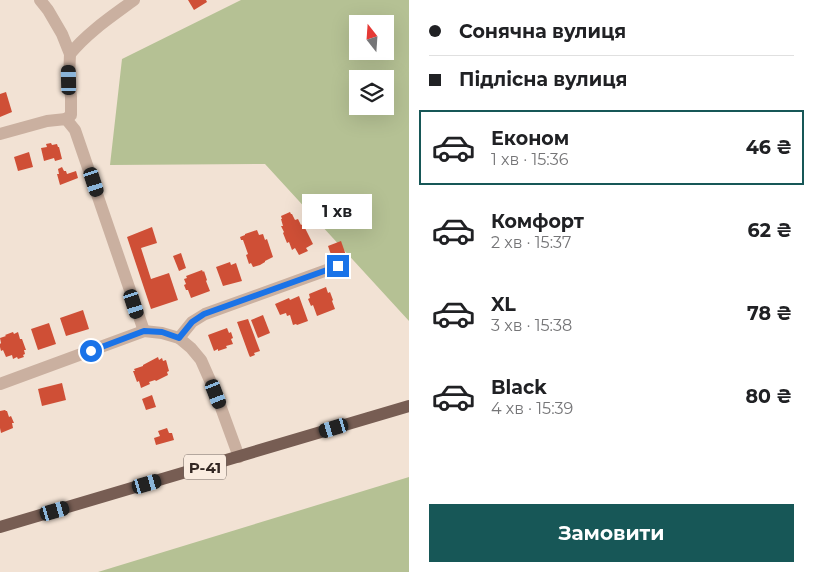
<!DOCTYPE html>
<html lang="uk">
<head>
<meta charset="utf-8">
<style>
	body { margin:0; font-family:Montserrat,sans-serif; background:#f6f6f6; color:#202124; height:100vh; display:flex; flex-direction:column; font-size:19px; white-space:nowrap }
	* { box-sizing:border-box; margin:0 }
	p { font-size:16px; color:#757577 }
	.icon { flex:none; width:28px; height:28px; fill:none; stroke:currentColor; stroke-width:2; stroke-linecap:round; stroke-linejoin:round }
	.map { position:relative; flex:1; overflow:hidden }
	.panel { display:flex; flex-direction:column; background:#fff; width:405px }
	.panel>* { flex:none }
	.top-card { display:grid; align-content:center; height:110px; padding:0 20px; background:#fff }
	.needle { width:32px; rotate:343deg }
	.tools { position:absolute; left:349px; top:15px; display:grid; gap:10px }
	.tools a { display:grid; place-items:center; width:45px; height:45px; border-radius:0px; background:#fff; box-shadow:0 5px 20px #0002; font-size:25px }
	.end { position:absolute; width:22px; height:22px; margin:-11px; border:6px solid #1a73e8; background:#fff; box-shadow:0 0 0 2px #fff }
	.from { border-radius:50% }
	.bubble { position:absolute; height:35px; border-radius:0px; background:#fff; box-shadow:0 5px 20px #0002; font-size:16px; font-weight:700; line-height:35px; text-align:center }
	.car { position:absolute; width:15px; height:30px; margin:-15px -8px; border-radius:6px; box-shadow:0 0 4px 1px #0007; background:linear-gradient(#222 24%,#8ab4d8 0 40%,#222 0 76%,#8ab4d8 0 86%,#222 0) }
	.top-card b { display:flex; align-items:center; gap:18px; height:48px; font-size:19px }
	.top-card b+b { border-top:1px solid #e0e0e0 }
	.top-card i { width:12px; height:12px; background:#202124 }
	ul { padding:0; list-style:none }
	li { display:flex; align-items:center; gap:15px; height:75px; margin:0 10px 8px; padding:0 10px; border:2px solid transparent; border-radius:0px }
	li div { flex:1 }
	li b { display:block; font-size:19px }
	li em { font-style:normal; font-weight:700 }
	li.current { border-color:#175757 }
	li>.icon { width:45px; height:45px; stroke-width:1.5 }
	.action { display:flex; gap:10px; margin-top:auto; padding:10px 20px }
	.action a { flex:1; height:58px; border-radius:0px; background:#175757; color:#fff; font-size:20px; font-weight:700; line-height:58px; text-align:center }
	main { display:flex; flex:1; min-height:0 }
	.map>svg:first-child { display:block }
	.green { fill:#b5c194; fill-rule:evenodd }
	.building { fill:#cf4f36 }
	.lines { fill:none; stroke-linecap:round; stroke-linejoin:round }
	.minor { stroke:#cab0a0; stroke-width:12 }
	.primary { stroke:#775d53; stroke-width:12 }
	.route { stroke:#1a73e8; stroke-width:6 }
	.labels { text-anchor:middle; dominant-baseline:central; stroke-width:4.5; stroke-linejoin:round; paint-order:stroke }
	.shield { fill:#faece0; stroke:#6f635c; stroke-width:1 }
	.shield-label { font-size:15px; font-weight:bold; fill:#342824 }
</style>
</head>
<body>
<main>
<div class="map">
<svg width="409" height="572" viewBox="0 0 409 572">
	<rect width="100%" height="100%" fill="#f2e2d4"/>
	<g class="green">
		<path d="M241 0H409V321L265 164 110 165 122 59ZM358 24H385V51H358ZM358 79H385V106H358Z"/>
		<polygon points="409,477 409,572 98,572"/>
	</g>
	<g class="building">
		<polygon points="188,0 206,0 207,2 194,10"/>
		<polygon points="6,92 12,112 0,117 0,94"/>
		<polygon points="51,143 52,145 57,144 58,147 59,147 62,159 55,161 54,158 44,161 41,148 47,147 46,144"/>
		<polygon points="29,152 33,167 18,171 14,157"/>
		<polygon points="62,167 64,171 66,171 67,174 76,171 78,178 60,185 57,174 59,174 58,169"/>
		<polygon points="290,212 291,214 292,214 295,220 298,219 301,225 303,224 313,244 306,248 308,251 299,255 295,248 292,250 289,242 287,243 283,233 284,232 281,226 283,226 281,219 282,219 281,216"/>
		<polygon points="152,227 157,243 141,248 151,279 169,273 178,300 151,309 127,237"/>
		<polygon points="257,230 259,235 263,234 265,240 267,239 273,257 265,261 265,262 260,265 253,267 251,263 249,264 246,255 248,254 243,240 241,240 240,237 245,235 245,234"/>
		<polygon points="341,241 347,258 334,263 328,246"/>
		<polygon points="181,253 186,268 179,271 173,256"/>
		<polygon points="230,262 231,265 236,263 242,281 223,286 216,267"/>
		<polygon points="202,270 203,272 204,271 207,280 206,281 210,291 191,298 188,290 186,290 184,285 186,284 184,279 187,278 186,276"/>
		<polygon points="326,287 328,293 330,292 333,300 332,301 335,309 317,316 313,305 311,306 308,299 310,298 309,294"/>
		<polygon points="299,296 308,321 297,325 296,324 293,325 290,315 287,316 286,313 280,315 275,304 289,298 290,300"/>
		<polygon points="83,310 89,329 66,336 60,318"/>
		<polygon points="263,315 270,333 258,338 251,320"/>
		<polygon points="248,319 260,351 254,353 255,355 250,357 249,355 237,322"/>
		<polygon points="49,323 56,344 38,350 31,329"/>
		<polygon points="227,328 229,333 231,332 233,338 231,339 233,344 226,346 227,348 218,351 218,349 214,351 208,335"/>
		<polygon points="13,332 14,334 18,332 20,339 22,339 26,350 24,350 25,354 23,355 24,357 18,359 17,357 13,359 12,355 6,357 3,350 1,351 0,347 0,344 1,343 0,338 6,336 5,335"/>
		<polygon points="158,357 159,360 162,358 163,361 166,360 169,371 167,372 168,375 156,381 155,380 149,382 150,384 141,388 139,381 137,382 133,371 135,371 134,369 143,366 143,365"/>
		<polygon points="62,383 66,400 42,406 38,389"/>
		<polygon points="152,395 156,407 146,410 142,399"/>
		<polygon points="5,410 6,411 7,411 9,417 11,416 14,423 12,423 13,428 1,433 0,428 0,411"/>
		<polygon points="167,428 169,433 172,433 174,440 156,445 154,438 160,436 158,431"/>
	</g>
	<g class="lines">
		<g class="minor">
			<polyline points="40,0 48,10 62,34 70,54 69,80 71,97 71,115 66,119"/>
			<path d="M70 54C88 32 111 17 134 0"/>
			<polyline points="0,134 47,121 66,119 75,130 144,331"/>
			<polyline points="179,338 192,322 205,314 338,266"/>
			<polyline points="0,384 144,331 162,333 179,338 191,348 201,360 216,394 239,457"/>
		</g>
		<polyline class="primary" points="0,527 409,406"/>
	</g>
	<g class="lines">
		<polyline class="route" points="91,351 144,331 162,332 179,338 192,322 204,314 338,266"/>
	</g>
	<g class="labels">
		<rect class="shield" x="184" y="454.5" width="42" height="25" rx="4"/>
		<g class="shield-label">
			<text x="205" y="467">Р-41</text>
		</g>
	</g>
</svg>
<div class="tools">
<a><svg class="needle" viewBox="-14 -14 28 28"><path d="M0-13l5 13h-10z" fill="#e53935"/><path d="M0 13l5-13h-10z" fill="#757577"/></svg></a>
<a><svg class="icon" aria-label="layers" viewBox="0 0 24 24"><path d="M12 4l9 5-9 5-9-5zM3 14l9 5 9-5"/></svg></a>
</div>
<i class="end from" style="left:91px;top:351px"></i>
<i class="end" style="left:338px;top:266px"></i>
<div class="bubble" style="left:302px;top:194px;width:70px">1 хв</div>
<i class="car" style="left:69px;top:80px;rotate:359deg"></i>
<i class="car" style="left:94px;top:182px;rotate:162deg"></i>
<i class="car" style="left:134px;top:304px;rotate:162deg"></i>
<i class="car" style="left:216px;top:394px;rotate:159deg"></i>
<i class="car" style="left:334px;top:428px;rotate:253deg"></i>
<i class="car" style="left:147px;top:484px;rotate:74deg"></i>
<i class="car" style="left:55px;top:511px;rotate:74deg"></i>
</div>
<section class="panel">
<div class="top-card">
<b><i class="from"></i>Сонячна вулиця</b>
<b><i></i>Підлісна вулиця</b>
</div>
<ul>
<li class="current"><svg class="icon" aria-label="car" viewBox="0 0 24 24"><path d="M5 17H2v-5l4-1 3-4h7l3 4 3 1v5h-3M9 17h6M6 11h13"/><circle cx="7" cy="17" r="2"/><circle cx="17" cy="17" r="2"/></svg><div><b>Економ</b><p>1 хв · 15:36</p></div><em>46 ₴</em></li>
<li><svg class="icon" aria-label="car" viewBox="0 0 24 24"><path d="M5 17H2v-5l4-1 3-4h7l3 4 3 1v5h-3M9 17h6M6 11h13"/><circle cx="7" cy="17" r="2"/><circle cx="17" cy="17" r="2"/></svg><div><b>Комфорт</b><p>2 хв · 15:37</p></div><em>62 ₴</em></li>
<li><svg class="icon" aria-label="car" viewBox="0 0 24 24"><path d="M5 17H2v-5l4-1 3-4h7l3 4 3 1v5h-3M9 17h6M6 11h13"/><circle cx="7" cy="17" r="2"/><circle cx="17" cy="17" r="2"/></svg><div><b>XL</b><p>3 хв · 15:38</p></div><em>78 ₴</em></li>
<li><svg class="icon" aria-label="car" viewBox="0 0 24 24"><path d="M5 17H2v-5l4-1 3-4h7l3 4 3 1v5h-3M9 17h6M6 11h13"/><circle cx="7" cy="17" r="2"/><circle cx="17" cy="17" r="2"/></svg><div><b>Black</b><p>4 хв · 15:39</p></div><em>80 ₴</em></li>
</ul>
<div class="action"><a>Замовити</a></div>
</section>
</main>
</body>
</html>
